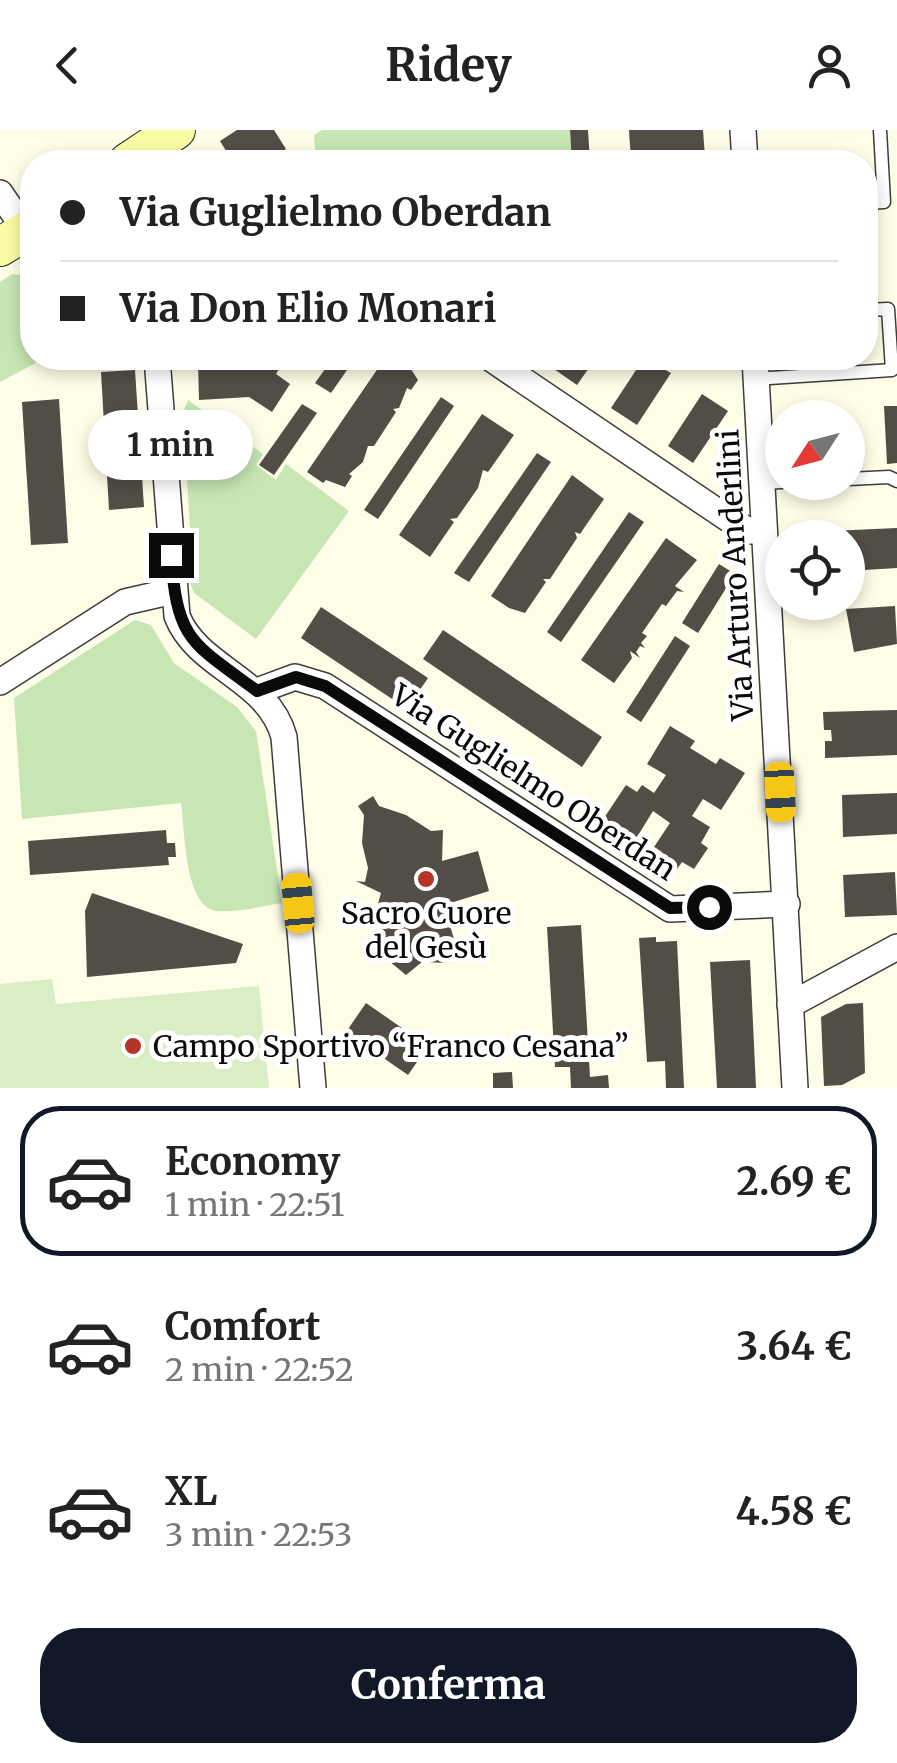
<!DOCTYPE html>
<html lang="it">
<head>
<meta charset="utf-8">
<style>
	body { margin:0; font-family:Merriweather,serif; background:#f6f6f6; color:#222; height:100vh; display:flex; flex-direction:column; font-size:38px; white-space:nowrap }
	* { box-sizing:border-box; margin:0 }
	p { font-size:32px; color:#767676 }
	.icon { flex:none; width:55px; height:55px; fill:none; stroke:currentColor; stroke-width:2; stroke-linecap:round; stroke-linejoin:round }
	.map { position:relative; height:958px; overflow:hidden }
	.drawer { display:flex; flex-direction:column; background:#fff; flex:1 }
	.drawer>* { flex:none }
	.hud { position:absolute; left:20px; top:20px; width:858px; height:220px; border-radius:40px; box-shadow:0 5px 15px #0003; display:grid; align-content:center; height:220px; padding:0 40px; background:#fff }
	.needle { width:65px; rotate:234deg }
	.buttons { position:absolute; left:765px; top:270px; display:grid; gap:20px }
	.buttons a { display:grid; place-items:center; width:100px; height:100px; border-radius:50%; background:#fff; box-shadow:0 5px 15px #0003; font-size:50px }
	.end { position:absolute; width:45px; height:45px; margin:-22px; border:12px solid #0a0a0a; background:#fff; box-shadow:0 0 0 5px #fff }
	.from { border-radius:50% }
	.bubble { position:absolute; height:70px; border-radius:35px; background:#fff; box-shadow:0 5px 15px #0003; font-size:32px; font-weight:700; line-height:70px; text-align:center }
	.car { position:absolute; width:30px; height:60px; margin:-30px -15px; border-radius:12px; box-shadow:0 0 8px 2px #0007; background:linear-gradient(#f5c518 24%,#345 0 40%,#f5c518 0 76%,#345 0 86%,#f5c518 0) }
	.hud b { display:flex; align-items:center; gap:35px; height:95px; font-size:38px }
	.hud b+b { border-top:2px solid #e0e0e0 }
	.hud i { width:25px; height:25px; background:#222 }
	ul { padding:18px 0 0; list-style:none }
	li { display:flex; align-items:center; gap:30px; height:150px; margin:0 20px 15px; padding:0 20px; border:5px solid transparent; border-radius:40px }
	li div { flex:1 }
	li b { display:block; font-size:38px }
	li em { font-style:normal; font-weight:700 }
	li.active { border-color:#111827 }
	li>.icon { width:90px; height:90px; stroke-width:1.5 }
	.button { display:flex; gap:20px; margin-top:auto; padding:20px 40px }
	.button a { flex:1; height:115px; border-radius:40px; background:#111827; color:#fff; font-size:40px; font-weight:700; line-height:115px; text-align:center }
	header { display:flex; justify-content:space-between; align-items:center; height:130px; padding:0 40px; background:#fff; font-size:45px; font-weight:700 }
	.map>svg:first-child { display:block }
	.green { fill:#c7e6b3 }
	.pitch { fill:#daeec5 }
	.building { fill:#524d47 }
	.lines { fill:none; stroke-linecap:round; stroke-linejoin:round }
	.lane-casing { stroke:#3d3d3d; stroke-width:15 }
	.street-casing { stroke:#3d3d3d; stroke-width:28 }
	.secondary-casing { stroke:#2c2c2c; stroke-width:40 }
	.lane { stroke:#fff; stroke-width:12 }
	.street { stroke:#fff; stroke-width:25 }
	.secondary { stroke:#fafca4; stroke-width:38 }
	.route { stroke:#0a0a0a; stroke-width:12 }
	.poi-dot { fill:#b43528; stroke:#fff; stroke-width:4 }
	.labels { text-anchor:middle; dominant-baseline:central; stroke-width:10; stroke-linejoin:round; paint-order:stroke }
	.street-label { font-size:30px; fill:#0a0a0a; stroke:#fff }
	.poi-label { font-size:30px; fill:#0a0a0a; stroke:#fff }
</style>
</head>
<body>
<header><svg class="icon" aria-label="back" viewBox="0 0 24 24"><path d="M15 5l-7 7 7 7"/></svg>Ridey<svg class="icon" aria-label="person" viewBox="0 0 24 24"><circle cx="12" cy="8" r="4"/><path d="M4 21q1-7 8-7t8 7"/></svg></header>
<div class="map">
<svg width="897" height="958" viewBox="0 0 897 958">
	<rect width="100%" height="100%" fill="#fefde7"/>
	<g class="green">
		<polygon points="322,0 570,0 572,32 316,32 314,5"/>
		<polygon points="12,144 32,147 32,228 45,228 0,252 0,152"/>
		<polygon points="188,270 263,324 256,335 276,350 286,334 349,381 256,509 194,463 188,448 191,415 183,283"/>
		<path d="M135 490 151 495 174 533 237 577 256 601 282 773C262 776 237 783 217 781 184 778 185 699 181 673L22 689 14 568Z"/>
	</g>
	<polygon class="pitch" points="52,849 56,874 259,856 269,958 0,958 0,854"/>
	<g class="building">
		<polygon points="237,0 274,0 286,19 271,29 274,32 233,32 220,11"/>
		<polygon points="570,0 588,0 590,32 572,32"/>
		<polygon points="629,0 703,0 705,27 673,32 631,31"/>
		<polygon points="258,228 286,228 276,244 290,254 272,282 249,267 199,270 198,232 240,231 242,239 253,239"/>
		<polygon points="333,228 352,233 331,263 315,253"/>
		<polygon points="385,228 407,233 418,250 411,260 407,258 399,278 393,279 396,282 374,316 368,316 363,332 349,344 352,346 345,357 326,350 323,353 307,342"/>
		<polygon points="557,228 596,228 577,255 551,237"/>
		<polygon points="644,228 671,243 637,295 611,278"/>
		<polygon points="135,240 144,377 109,380 101,242"/>
		<polygon points="702,264 728,281 693,333 668,316"/>
		<polygon points="441,267 454,276 378,389 364,380"/>
		<polygon points="59,269 68,413 31,415 22,272"/>
		<polygon points="302,274 317,283 274,345 259,335"/>
		<polygon points="884,276 897,276 897,333 887,334"/>
		<polygon points="482,284 514,305 488,342 483,340 478,358 457,388 450,389 454,392 430,427 399,405"/>
		<polygon points="537,323 551,332 469,452 454,443"/>
		<polygon points="572,345 604,369 580,404 575,402 577,408 550,449 543,449 546,452 525,483 509,478 491,466"/>
		<polygon points="629,382 644,392 561,512 547,502"/>
		<polygon points="897,398 897,438 848,441 848,408 810,408 809,402"/>
		<polygon points="666,408 697,430 675,456 684,462 677,461 666,476 662,474 642,503 647,506 641,513 645,518 640,516 636,522 640,528 630,521 632,528 614,553 581,530"/>
		<polygon points="719,434 735,444 698,503 682,493"/>
		<polygon points="895,476 897,514 854,522 846,479"/>
		<polygon points="321,477 428,548 407,579 301,508"/>
		<polygon points="443,500 602,607 582,637 423,529"/>
		<polygon points="675,506 690,516 641,592 626,582"/>
		<polygon points="897,580 897,625 825,628 825,611 832,611 831,600 824,600 823,582"/>
		<polygon points="670,596 695,611 690,618 716,634 720,628 745,643 721,680 703,669 692,686 710,697 701,713 708,718 694,739 682,732 677,739 659,727 662,722 654,717 670,693 653,681 634,712 602,691 626,655 637,662 642,655 654,663 666,645 647,634"/>
		<polygon points="897,663 897,704 843,707 842,665"/>
		<polygon points="373,666 379,676 406,685 431,701 443,700 442,731 478,721 489,761 444,775 458,823 448,833 422,832 406,845 389,831 375,784 381,763 356,751 365,752 368,738 362,713 364,685 358,676"/>
		<polygon points="166,700 167,713 175,713 176,727 168,727 169,735 30,745 28,711"/>
		<polygon points="895,742 897,785 845,787 843,745"/>
		<polygon points="92,763 243,814 236,833 87,847 85,781"/>
		<polygon points="581,795 590,947 608,945 609,958 571,958 570,937 555,937 547,797"/>
		<polygon points="656,807 656,812 677,811 684,958 666,958 665,931 647,932 639,808"/>
		<polygon points="750,830 756,958 717,958 710,832"/>
		<polygon points="366,873 428,916 408,945 346,902"/>
		<polygon points="863,873 865,943 842,955 824,956 821,887 846,874"/>
		<polygon points="512,942 513,958 493,958 493,943"/>
	</g>
	<g class="lines">
		<g class="lane-casing">
			<g id="lane">
				<polyline points="865,73 884,72 880,0"/>
				<polyline points="756,249 892,240 888,179 865,180"/>
				<polyline points="848,349 889,347 897,351"/>
				<polyline points="762,353 782,352"/>
			</g>
		</g>
		<g class="street-casing">
			<g id="street">
				<polyline points="743,0 745,32"/>
				<polyline points="0,63 32,110"/>
				<path d="M157 228 177 486C198 539 268 548 284 607L313 958"/>
				<polyline points="490,228 733,392 750,401 764,401"/>
				<polyline points="755,228 795,958"/>
				<polyline points="0,552 125,472 173,461"/>
				<polyline points="257,561 295,547 325,556 670,779 787,774"/>
				<polyline points="790,875 897,817"/>
			</g>
		</g>
		<g class="secondary-casing">
			<g id="secondary">
				<polyline points="128,32 176,0"/>
				<polyline points="0,117 32,97"/>
			</g>
		</g>
		<use href="#lane" class="lane"/>
		<use href="#street" class="street"/>
		<use href="#secondary" class="secondary"/>
	</g>
	<g class="lines">
		<path class="route" d="M171 425C177 511 191 512 257 561L296 547 325 556 670 778 709 777"/>
	</g>
	<g class="poi-dot">
		<circle cx="426" cy="749" r="10"/>
		<circle cx="133" cy="916" r="10"/>
	</g>
	<g class="labels">
		<g class="street-label">
			<text transform="translate(735 445) rotate(-93)">Via Arturo Anderlini</text>
			<text transform="translate(534 652) rotate(33)">Via Guglielmo Oberdan</text>
		</g>
		<g class="poi-label">
			<text x="426" y="783">Sacro Cuore<tspan x="426" dy="34">del Gesù</tspan></text>
			<text x="153" y="916" text-anchor="start">Campo Sportivo “Franco Cesana”</text>
		</g>
	</g>
</svg>
<div class="buttons">
<a><svg class="needle" viewBox="-14 -14 28 28"><path d="M0-13l5 13h-10z" fill="#e53935"/><path d="M0 13l5-13h-10z" fill="#767676"/></svg></a>
<a><svg class="icon" aria-label="locate" viewBox="0 0 24 24"><circle cx="12" cy="12" r="6"/><path d="M12 2v4M12 18v4M2 12h4M18 12h4"/></svg></a>
</div>
<i class="end from" style="left:709px;top:777px"></i>
<i class="end" style="left:171px;top:425px"></i>
<div class="bubble" style="left:88px;top:280px;width:165px">1 min</div>
<i class="car" style="left:780px;top:662px;rotate:177deg"></i>
<i class="car" style="left:298px;top:773px;rotate:355deg"></i>
<div class="hud">
<b><i class="from"></i>Via Guglielmo Oberdan</b>
<b><i></i>Via Don Elio Monari</b>
</div>
</div>
<section class="drawer">
<ul>
<li class="active"><svg class="icon" aria-label="car" viewBox="0 0 24 24"><path d="M5 17H2v-5l4-1 3-4h7l3 4 3 1v5h-3M9 17h6M6 11h13"/><circle cx="7" cy="17" r="2"/><circle cx="17" cy="17" r="2"/></svg><div><b>Economy</b><p>1 min · 22:51</p></div><em>2.69 €</em></li>
<li><svg class="icon" aria-label="car" viewBox="0 0 24 24"><path d="M5 17H2v-5l4-1 3-4h7l3 4 3 1v5h-3M9 17h6M6 11h13"/><circle cx="7" cy="17" r="2"/><circle cx="17" cy="17" r="2"/></svg><div><b>Comfort</b><p>2 min · 22:52</p></div><em>3.64 €</em></li>
<li><svg class="icon" aria-label="car" viewBox="0 0 24 24"><path d="M5 17H2v-5l4-1 3-4h7l3 4 3 1v5h-3M9 17h6M6 11h13"/><circle cx="7" cy="17" r="2"/><circle cx="17" cy="17" r="2"/></svg><div><b>XL</b><p>3 min · 22:53</p></div><em>4.58 €</em></li>
</ul>
<div class="button"><a>Conferma</a></div>
</section>
</body>
</html>
